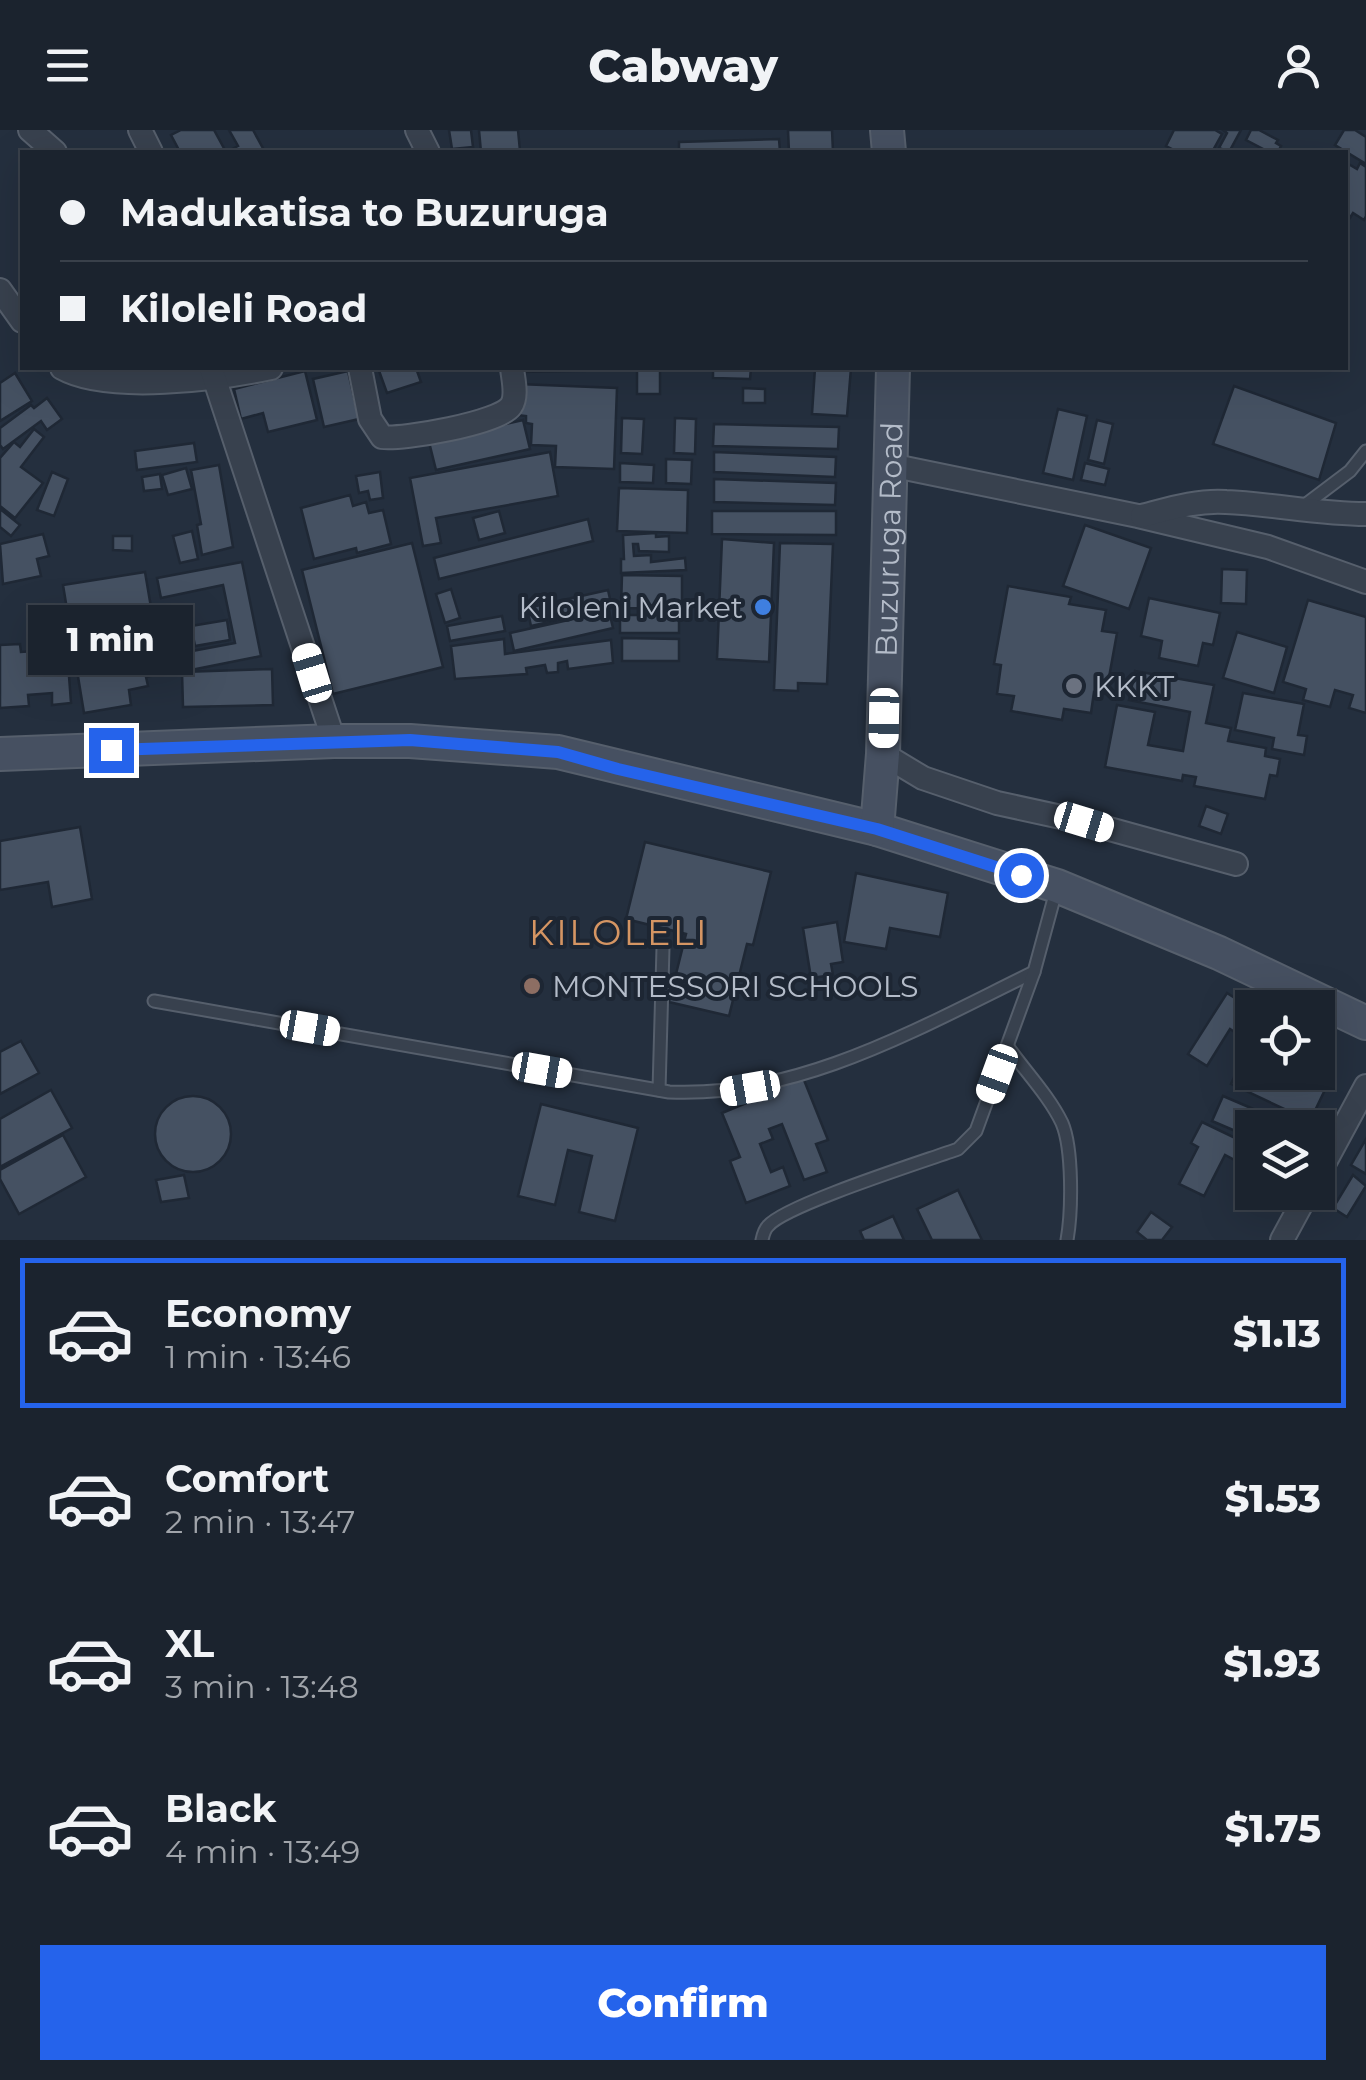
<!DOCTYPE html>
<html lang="en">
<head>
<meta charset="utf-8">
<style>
	body { margin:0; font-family:Montserrat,sans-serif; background:#242b36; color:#f1f3f6; height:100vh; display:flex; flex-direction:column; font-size:38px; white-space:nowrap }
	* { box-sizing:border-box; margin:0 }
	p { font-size:32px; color:#a0a4aa }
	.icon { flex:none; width:55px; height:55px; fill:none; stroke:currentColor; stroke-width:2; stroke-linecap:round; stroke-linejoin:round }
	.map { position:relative; height:1110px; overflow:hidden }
	.sheet { display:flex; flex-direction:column; background:#1b232e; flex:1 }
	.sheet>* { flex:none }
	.banner { position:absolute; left:20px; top:20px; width:1328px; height:220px; border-radius:0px; box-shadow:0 10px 40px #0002,0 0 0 2px #39404a; display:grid; align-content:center; height:220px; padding:0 40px; background:#1b232e }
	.controls { position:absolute; left:1235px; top:860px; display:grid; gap:20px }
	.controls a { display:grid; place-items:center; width:100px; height:100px; border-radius:0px; background:#1b232e; box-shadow:0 10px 40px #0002,0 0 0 2px #39404a; font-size:50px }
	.end { position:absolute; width:45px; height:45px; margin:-22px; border:12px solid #2563eb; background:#fff; box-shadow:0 0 0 5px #fff }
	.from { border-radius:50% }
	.bubble { position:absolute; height:70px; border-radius:0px; background:#1b232e; box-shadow:0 10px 40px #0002,0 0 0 2px #39404a; font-size:32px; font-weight:800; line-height:70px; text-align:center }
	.car { position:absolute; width:30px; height:60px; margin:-30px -15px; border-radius:12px; box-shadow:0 0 8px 2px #0007; background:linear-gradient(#fff 24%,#345 0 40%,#fff 0 76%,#345 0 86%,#fff 0) }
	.banner b { display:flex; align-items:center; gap:35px; height:95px; font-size:38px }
	.banner b+b { border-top:2px solid #39404a }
	.banner i { width:25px; height:25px; background:#f1f3f6 }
	ul { padding:18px 0 0; list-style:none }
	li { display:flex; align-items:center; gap:30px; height:150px; margin:0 20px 15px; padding:0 20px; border:5px solid transparent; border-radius:0px }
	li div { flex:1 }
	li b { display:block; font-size:38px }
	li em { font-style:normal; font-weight:800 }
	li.current { border-color:#2563eb }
	li>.icon { width:90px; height:90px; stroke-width:1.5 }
	.action { display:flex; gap:20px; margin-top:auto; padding:20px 40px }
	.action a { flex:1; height:115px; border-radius:0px; background:#2563eb; color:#fff; font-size:40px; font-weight:800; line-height:115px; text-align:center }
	header { display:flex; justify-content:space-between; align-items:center; height:130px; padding:0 40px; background:#1b232e; font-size:45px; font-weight:800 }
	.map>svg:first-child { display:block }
	.building { fill:#455162; stroke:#1f2835; stroke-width:2.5 }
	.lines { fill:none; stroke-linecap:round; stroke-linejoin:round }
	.lane-casing { stroke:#565f6c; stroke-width:15 }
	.street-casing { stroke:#565f6c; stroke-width:26 }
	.secondary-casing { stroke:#565f6c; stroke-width:36 }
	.lane { stroke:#38414e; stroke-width:11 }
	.street { stroke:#38414e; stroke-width:22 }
	.secondary { stroke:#465061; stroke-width:32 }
	.route { stroke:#2563eb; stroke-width:12 }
	.shop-dot { fill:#3f7fe0; stroke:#1d2633; stroke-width:4 }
	.worship-dot { fill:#6b7280; stroke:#1d2633; stroke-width:4 }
	.education-dot { fill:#8d6e63; stroke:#1d2633; stroke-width:4 }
	.labels { text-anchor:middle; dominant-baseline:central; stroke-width:8; stroke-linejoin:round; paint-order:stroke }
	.street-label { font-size:30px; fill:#b4bcc9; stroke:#1d2633 }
	.poi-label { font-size:30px; fill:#b4bcc9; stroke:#1d2633; text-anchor:start }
	.quarter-label { font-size:35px; letter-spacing:2.5px; fill:#d59563; stroke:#1d2633 }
</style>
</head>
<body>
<header><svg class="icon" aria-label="menu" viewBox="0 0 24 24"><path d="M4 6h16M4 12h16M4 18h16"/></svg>Cabway<svg class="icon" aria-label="person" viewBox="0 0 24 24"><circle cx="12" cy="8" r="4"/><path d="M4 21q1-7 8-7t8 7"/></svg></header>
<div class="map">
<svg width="1366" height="1110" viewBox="0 0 1366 1110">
	<rect width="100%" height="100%" fill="#242f3e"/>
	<g class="building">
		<polygon points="181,0 214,0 226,22 180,22 171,5"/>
		<polygon points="229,0 253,0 265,22 226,22 238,16"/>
		<polygon points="449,0 471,0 473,17 452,19"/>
		<polygon points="479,0 518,0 520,21 481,22"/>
		<polygon points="788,0 832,0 833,22 789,22"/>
		<polygon points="1174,0 1215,0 1222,4 1212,22 1178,22 1166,16"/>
		<polygon points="1223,0 1241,0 1229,22 1219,18 1227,3"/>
		<polygon points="1251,0 1259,0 1278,10 1276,13 1281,16 1278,22 1269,22 1246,10"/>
		<polygon points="1344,0 1355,0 1366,7 1366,34 1335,15"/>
		<polygon points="779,9 780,22 679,22 679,12"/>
		<polygon points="1345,32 1357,39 1360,33 1366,37 1366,86 1364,90 1353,83 1346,94"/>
		<polygon points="378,238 416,238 421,252 387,263"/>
		<polygon points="519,238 626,238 626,240 519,242"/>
		<rect x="637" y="238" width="23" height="26"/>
		<polygon points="713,238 751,238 750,249 713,248"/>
		<polygon points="815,238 851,238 847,286 812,284"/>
		<polygon points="305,241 317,290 268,302 263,283 241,289 234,259"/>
		<polygon points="348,241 359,289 324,297 313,249"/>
		<polygon points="15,243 32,271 0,291 0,253"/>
		<polygon points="518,254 617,258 614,339 555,337 556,316 531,315 532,294 526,293 526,286 517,285"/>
		<polygon points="1234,256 1336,293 1319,350 1213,314"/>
		<polygon points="743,258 765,259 765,273 743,273"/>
		<polygon points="47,268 62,289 47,300 41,291 3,319 0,315 0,298 31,275 34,278"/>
		<polygon points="1058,279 1087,286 1073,350 1043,343"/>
		<polygon points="622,288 644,289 642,324 621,323"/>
		<polygon points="675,288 696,289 695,324 674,323"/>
		<polygon points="523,290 530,319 436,340 429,312"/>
		<polygon points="1097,290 1113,294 1104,334 1088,330"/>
		<polygon points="714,294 839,297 838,319 713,316"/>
		<polygon points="34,299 44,307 21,337 43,353 15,388 0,376 0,328 14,312 20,317"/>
		<polygon points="194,313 197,332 137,340 135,321"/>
		<polygon points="550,322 558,366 436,388 441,413 423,416 410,348"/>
		<polygon points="714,322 836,327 835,347 714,342"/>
		<polygon points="666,329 692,330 691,354 666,353"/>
		<polygon points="620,333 654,335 653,353 620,352"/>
		<polygon points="1085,333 1109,339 1105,355 1081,350"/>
		<polygon points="219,335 233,417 202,425 197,395 201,394 191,340"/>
		<polygon points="186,338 192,359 168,365 162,345"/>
		<polygon points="52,342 68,349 54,386 37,380"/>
		<polygon points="380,342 383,368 370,370 368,361 359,363 356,346"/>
		<polygon points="160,344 162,359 144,361 142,347"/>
		<polygon points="714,349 836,353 835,375 714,372"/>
		<polygon points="619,358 688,360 687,403 617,401"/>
		<polygon points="350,365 353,376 366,372 369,383 383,380 391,414 357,423 356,418 314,429 301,378"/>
		<polygon points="0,379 20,395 11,406 0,397"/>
		<polygon points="499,381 505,403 479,410 473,388"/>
		<polygon points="712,381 836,381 836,405 712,404"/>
		<polygon points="588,389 593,411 439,449 434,428"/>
		<polygon points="1085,395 1151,418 1129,479 1063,456"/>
		<polygon points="192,401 198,429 180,433 173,406"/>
		<polygon points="656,403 656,407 669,406 669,422 639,421 638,414 633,414 634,426 651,425 651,432 685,428 686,440 621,443 621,429 624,429 623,405"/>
		<polygon points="43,404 49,426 37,429 41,446 3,454 0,414"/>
		<polygon points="113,406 132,406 132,421 113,420"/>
		<polygon points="722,409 774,413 769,532 717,529"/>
		<polygon points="412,413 443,537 333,564 302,440"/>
		<polygon points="780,413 833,414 827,554 798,553 798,561 774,560"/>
		<polygon points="242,432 261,526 191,540 187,522 235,513 223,455 161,468 157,448"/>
		<polygon points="1222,439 1247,440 1246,474 1221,473"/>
		<polygon points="145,442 154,495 144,496 146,511 154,510 159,544 146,547 148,556 129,560 131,575 84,583 63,455"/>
		<polygon points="622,445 682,446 682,479 621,478"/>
		<polygon points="1008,456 1071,467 1069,474 1106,480 1102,501 1117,503 1106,564 1094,562 1091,583 1064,579 1062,590 1011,581 1014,566 997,564 1001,535 994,534"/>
		<polygon points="451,459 460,488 445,493 436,464"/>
		<polygon points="608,460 612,478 531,496 527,478"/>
		<polygon points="1149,468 1220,483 1213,515 1203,513 1198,536 1159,528 1162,511 1141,506"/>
		<polygon points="1308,470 1366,487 1366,583 1349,578 1353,565 1335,560 1330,577 1303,570 1306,559 1283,552"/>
		<polygon points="609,481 613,498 514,521 510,503"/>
		<rect x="620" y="485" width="59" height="18"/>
		<polygon points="502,486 505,501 450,511 447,496"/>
		<polygon points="227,490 230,510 195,516 191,496"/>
		<polygon points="1237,502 1287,517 1274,563 1223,548"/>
		<polygon points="622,508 679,509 679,531 622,531"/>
		<polygon points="504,509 505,524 611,510 613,533 568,539 567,531 558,533 558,542 547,543 545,535 526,538 527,544 455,549 451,516"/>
		<polygon points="20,514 21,522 67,519 71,573 52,575 52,563 28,565 29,576 0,578 0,515"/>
		<polygon points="272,539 273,575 183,577 182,542"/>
		<polygon points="1135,541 1214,555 1206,593 1231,598 1228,611 1266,618 1265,626 1280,629 1277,646 1270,645 1265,669 1194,656 1196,647 1183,645 1182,651 1105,637 1117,575 1155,582 1148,615 1183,621 1190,582 1129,570"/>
		<polygon points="1243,563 1304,574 1298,605 1307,606 1304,625 1272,619 1274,608 1235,600"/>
		<polygon points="1206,676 1228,684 1221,704 1199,696"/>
		<polygon points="80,697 92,769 52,777 48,752 0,760 0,711"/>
		<polygon points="645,712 771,742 753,815 747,814 729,886 669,872 686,804 626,789"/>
		<polygon points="856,743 948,763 940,807 890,798 886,819 844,812"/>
		<polygon points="837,792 843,832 831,834 833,845 811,848 803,798"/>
		<polygon points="1227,863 1252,879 1252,890 1242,907 1230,899 1207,936 1188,924"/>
		<polygon points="1252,910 1252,942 1318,942 1318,936 1333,943 1310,991 1231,954"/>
		<polygon points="21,911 39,943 0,964 0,922"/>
		<polygon points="802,945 828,1010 816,1014 827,1042 804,1050 782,994 769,999 773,1009 760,1014 771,1042 783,1037 790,1056 746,1073 730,1031 740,1027 722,983 751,971 749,966"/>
		<polygon points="51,960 72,998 0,1037 0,989"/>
		<polygon points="1223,966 1258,981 1247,1006 1212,991"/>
		<circle cx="193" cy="1004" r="38"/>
		<polygon points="541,974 638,998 615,1091 579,1082 592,1026 568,1020 555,1075 518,1066"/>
		<polygon points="1202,992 1252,1016 1244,1035 1225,1025 1204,1066 1179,1054 1198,1017 1191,1013"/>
		<polygon points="63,1005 86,1047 19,1084 0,1049 0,1040"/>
		<polygon points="1366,1009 1366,1044 1351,1035"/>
		<polygon points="184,1045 189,1068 161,1072 156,1050"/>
		<polygon points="1353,1045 1366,1056 1347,1087 1333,1078"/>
		<polygon points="958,1060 982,1110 932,1110 917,1079"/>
		<polygon points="1151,1082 1172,1097 1162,1110 1147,1110 1137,1102"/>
		<polygon points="893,1086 904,1110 864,1110 860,1101"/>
	</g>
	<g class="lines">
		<g class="lane-casing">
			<g id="lane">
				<polyline points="1301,378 1350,341 1366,321"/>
				<path d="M154 871 669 962C799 968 921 897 1034 842"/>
				<path d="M1008 917C1025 941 1049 966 1062 993 1073 1019 1072 1082 1067 1110"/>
				<polyline points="659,960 663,818"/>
				<path d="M762 1110C763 1105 765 1099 768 1096 785 1075 925 1031 958 1019L976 1001 1034 842 1056 761"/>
			</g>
		</g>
		<g class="street-casing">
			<g id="street">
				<polyline points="30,0 55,22"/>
				<polyline points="140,0 151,22"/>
				<polyline points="417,0 428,22"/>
				<polyline points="0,160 22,191"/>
				<path d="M62 238C108 264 220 249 271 238"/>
				<polyline points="211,238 334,611"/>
				<path d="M360 238 370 289 382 307C402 310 500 293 511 276 518 266 513 249 512 238"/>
				<polyline points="890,335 1138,386 1268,417 1366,452"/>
				<path d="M1142 386C1169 379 1197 370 1226 372 1273 374 1319 384 1366 384"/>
				<polyline points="883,624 923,648 997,673 1084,692 1236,734"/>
				<polyline points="1318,1045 1366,956"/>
				<polyline points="1282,1110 1308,1062"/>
			</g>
		</g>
		<g class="secondary-casing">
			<g id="secondary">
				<polyline points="887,0 889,22"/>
				<polyline points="0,624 334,611 410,611 558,622 877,699 1057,756 1219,823 1366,893"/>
				<path id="s1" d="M877 699 883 624 893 238"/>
			</g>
		</g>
		<use href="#lane" class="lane"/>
		<use href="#street" class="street"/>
		<use href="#secondary" class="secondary"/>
	</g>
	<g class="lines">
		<polyline class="route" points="111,620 410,610 558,622 618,639 877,699 1021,745"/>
	</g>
	<circle class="shop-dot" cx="763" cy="477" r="10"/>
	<circle class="worship-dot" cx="1074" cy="556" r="10"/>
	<circle class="education-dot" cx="532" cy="856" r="10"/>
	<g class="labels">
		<g class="street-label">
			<text stroke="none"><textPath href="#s1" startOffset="290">Buzuruga Road</textPath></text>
		</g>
		<g class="poi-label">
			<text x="743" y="477" text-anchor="end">Kiloleni Market</text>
			<text x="1094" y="556">KKKT</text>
			<text x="552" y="856">MONTESSORI SCHOOLS</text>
		</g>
		<g class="quarter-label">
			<text x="619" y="802">KILOLELI</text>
		</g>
	</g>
</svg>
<div class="controls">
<a><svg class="icon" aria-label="locate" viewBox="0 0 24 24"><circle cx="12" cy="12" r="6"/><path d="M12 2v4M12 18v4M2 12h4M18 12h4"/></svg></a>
<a><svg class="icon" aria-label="layers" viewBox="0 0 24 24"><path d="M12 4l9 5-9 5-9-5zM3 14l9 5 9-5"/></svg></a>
</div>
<i class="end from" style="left:1021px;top:745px"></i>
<i class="end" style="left:111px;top:620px"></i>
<div class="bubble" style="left:28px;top:475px;width:165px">1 min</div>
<i class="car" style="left:312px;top:543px;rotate:343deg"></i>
<i class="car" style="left:884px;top:588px;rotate:181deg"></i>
<i class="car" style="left:1084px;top:692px;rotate:107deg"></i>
<i class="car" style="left:310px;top:898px;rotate:100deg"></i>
<i class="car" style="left:542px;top:940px;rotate:100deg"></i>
<i class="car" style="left:997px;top:944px;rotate:200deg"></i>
<i class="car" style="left:750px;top:958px;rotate:260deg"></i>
<div class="banner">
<b><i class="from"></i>Madukatisa to Buzuruga</b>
<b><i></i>Kiloleli Road</b>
</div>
</div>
<section class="sheet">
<ul>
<li class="current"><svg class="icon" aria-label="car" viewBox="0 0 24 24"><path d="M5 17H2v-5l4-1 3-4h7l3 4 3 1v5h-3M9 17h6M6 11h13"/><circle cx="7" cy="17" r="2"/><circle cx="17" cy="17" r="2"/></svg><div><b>Economy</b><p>1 min · 13:46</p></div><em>$1.13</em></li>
<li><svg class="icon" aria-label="car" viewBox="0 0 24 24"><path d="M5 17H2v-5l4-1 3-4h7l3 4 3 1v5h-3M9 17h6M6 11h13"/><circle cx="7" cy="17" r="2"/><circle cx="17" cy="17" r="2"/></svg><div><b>Comfort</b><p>2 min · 13:47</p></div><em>$1.53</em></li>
<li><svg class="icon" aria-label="car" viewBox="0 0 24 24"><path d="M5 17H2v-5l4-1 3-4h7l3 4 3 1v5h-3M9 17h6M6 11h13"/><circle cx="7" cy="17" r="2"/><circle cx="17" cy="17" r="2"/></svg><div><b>XL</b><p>3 min · 13:48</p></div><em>$1.93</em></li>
<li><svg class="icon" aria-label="car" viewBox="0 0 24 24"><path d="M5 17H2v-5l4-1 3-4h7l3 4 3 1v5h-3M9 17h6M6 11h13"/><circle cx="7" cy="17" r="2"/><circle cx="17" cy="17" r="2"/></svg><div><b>Black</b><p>4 min · 13:49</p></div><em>$1.75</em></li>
</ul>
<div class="action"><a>Confirm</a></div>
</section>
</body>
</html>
